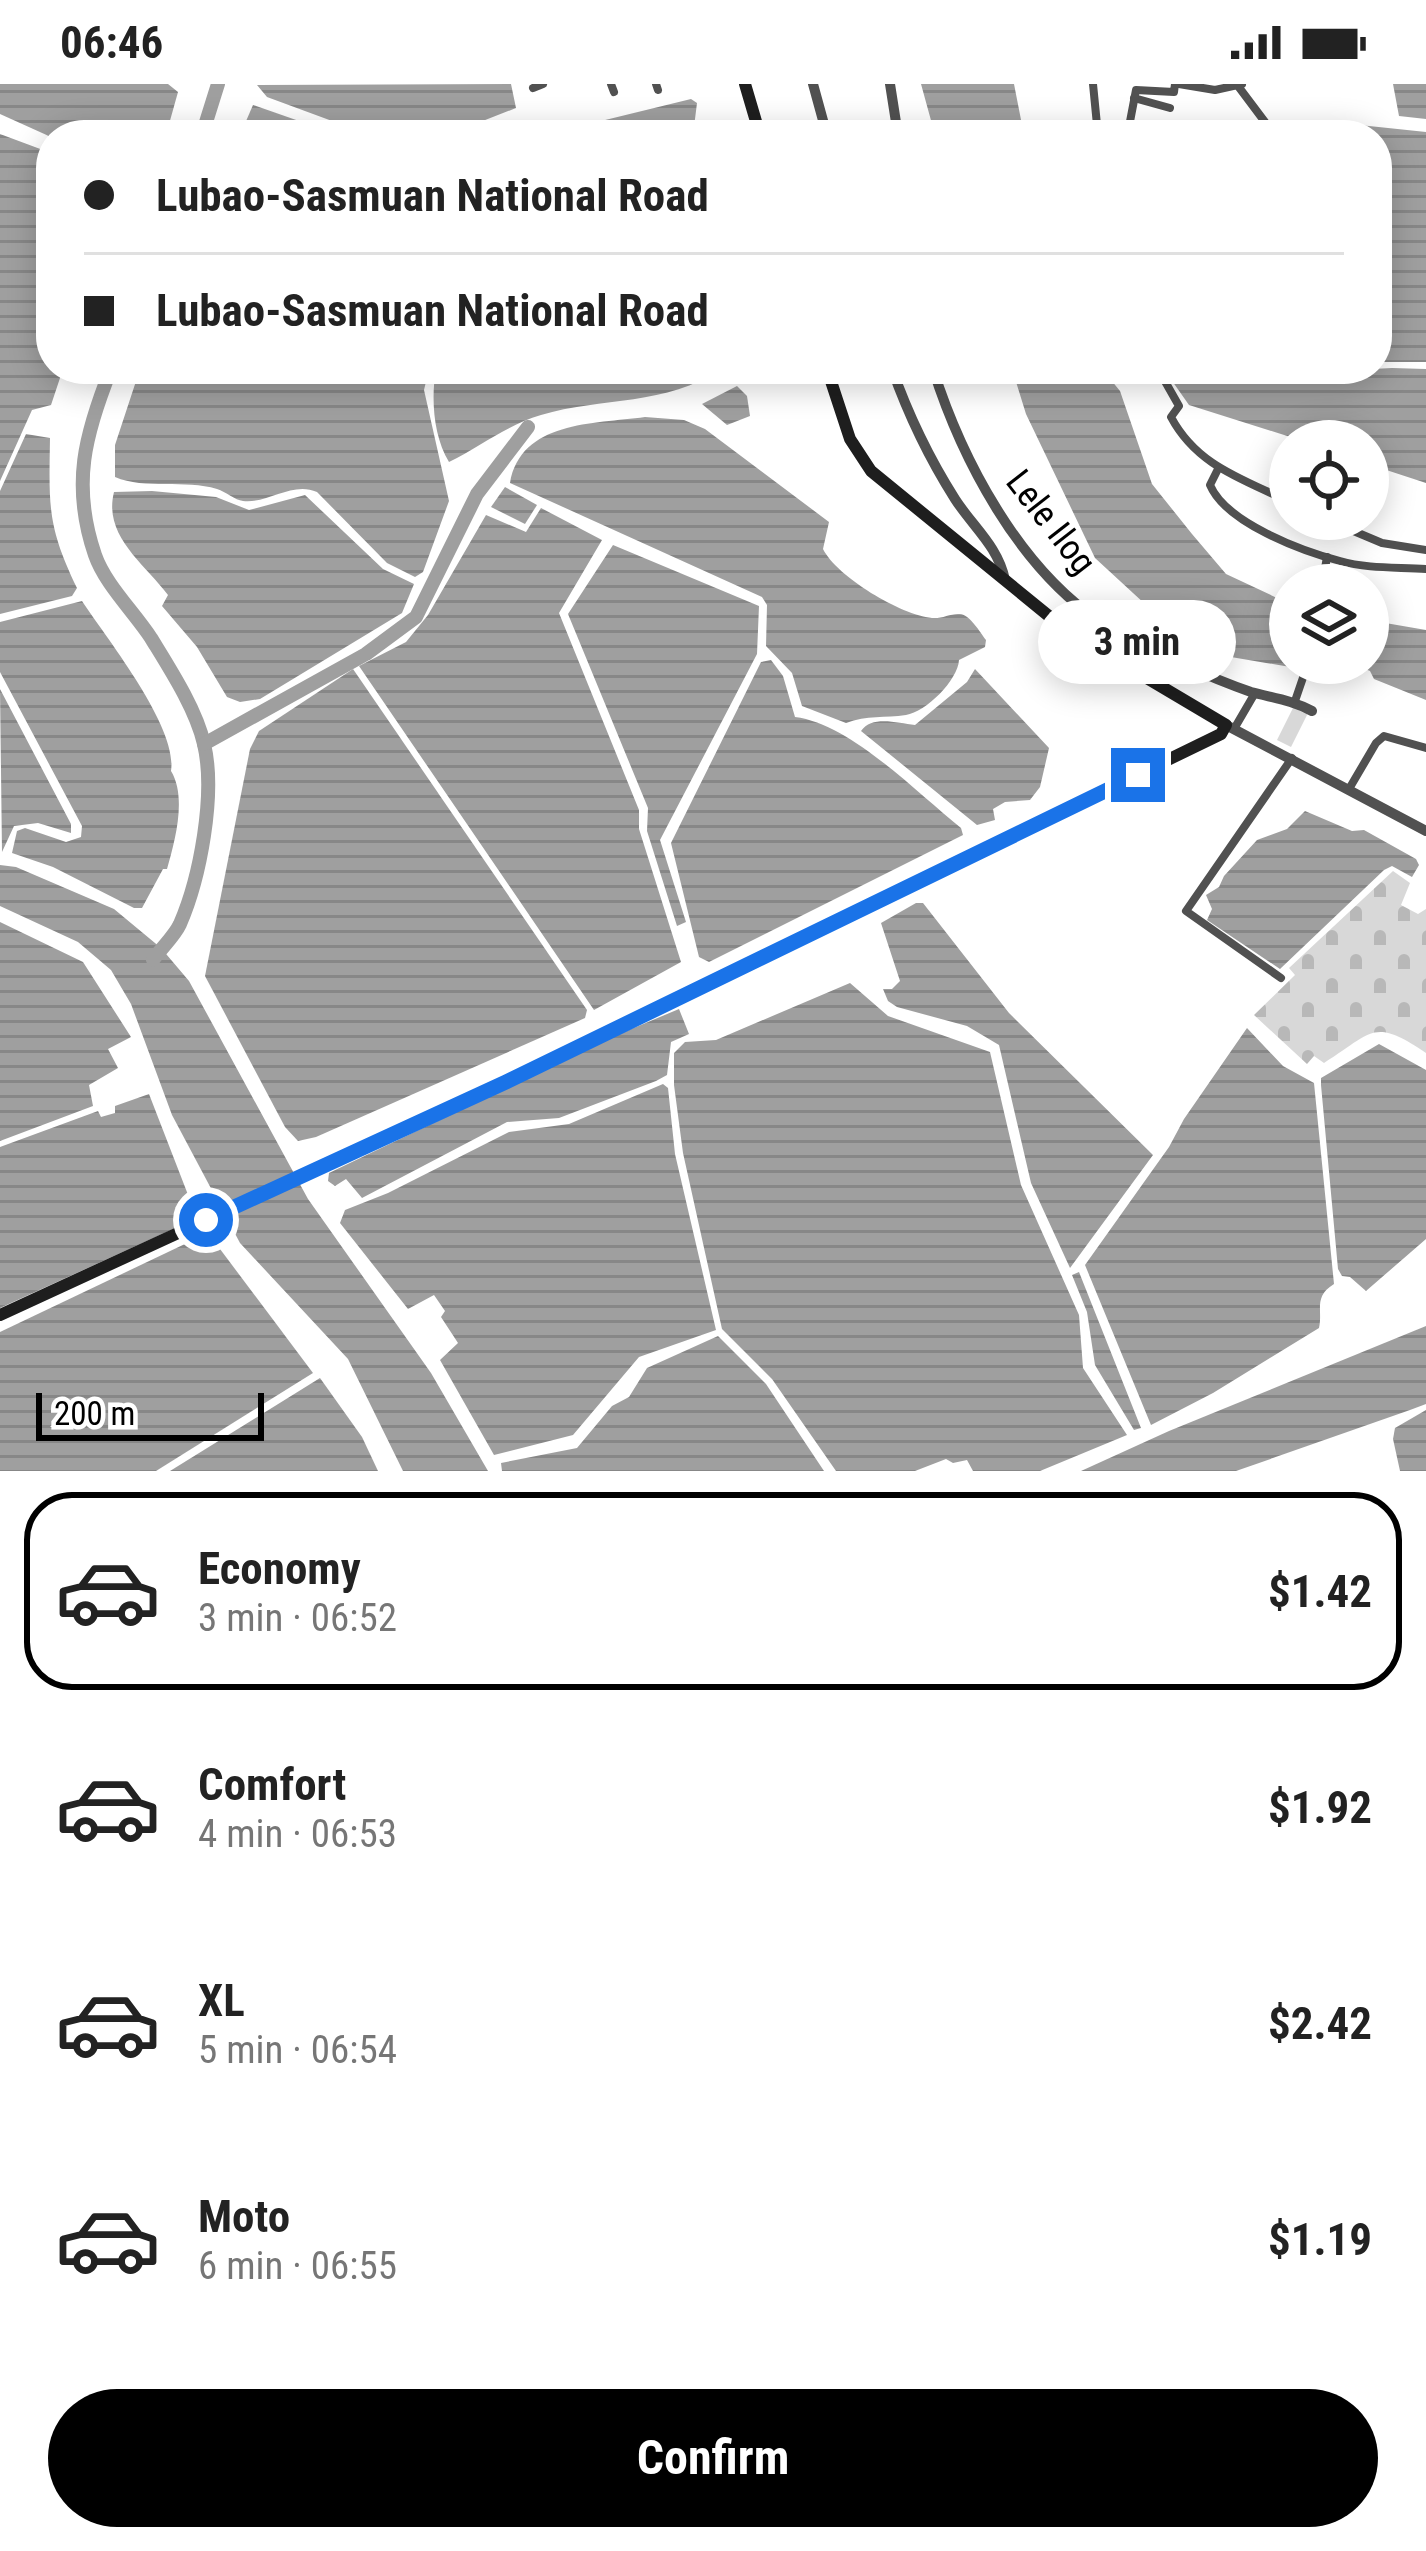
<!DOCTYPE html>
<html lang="en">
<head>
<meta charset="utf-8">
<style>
	body { margin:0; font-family:"Roboto Condensed",sans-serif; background:#f6f6f6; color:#222; height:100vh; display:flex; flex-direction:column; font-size:45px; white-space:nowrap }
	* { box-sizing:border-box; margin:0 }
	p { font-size:39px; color:#767676 }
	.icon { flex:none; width:66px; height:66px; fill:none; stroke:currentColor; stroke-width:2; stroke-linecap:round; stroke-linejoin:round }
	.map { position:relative; height:1387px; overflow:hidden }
	.panel { display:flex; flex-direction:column; background:#fff; flex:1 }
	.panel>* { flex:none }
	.top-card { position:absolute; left:36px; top:36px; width:1356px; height:264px; border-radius:48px; box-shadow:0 6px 30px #0003; display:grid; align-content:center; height:264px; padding:0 48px; background:#fff }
	.fabs { position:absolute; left:1269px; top:336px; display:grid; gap:24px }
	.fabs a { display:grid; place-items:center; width:120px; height:120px; border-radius:50%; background:#fff; box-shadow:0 6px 30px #0003; font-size:60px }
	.scale { position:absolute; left:36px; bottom:30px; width:228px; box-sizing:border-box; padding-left:12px; border:6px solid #000; border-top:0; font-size:33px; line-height:42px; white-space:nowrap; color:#000; -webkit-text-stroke:9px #fff; paint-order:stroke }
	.end { position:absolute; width:54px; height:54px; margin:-27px; border:15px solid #1a73e8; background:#fff; box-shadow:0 0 0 6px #fff }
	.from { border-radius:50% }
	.bubble { position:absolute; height:84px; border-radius:42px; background:#fff; box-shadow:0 6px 30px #0003; font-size:39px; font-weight:700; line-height:84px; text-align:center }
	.top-card b { display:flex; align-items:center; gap:42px; height:114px; font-size:45px }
	.top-card b+b { border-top:3px solid #e0e0e0 }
	.top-card i { width:30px; height:30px; background:#222 }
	ul { padding:21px 0 0; list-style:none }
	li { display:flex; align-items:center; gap:36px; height:198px; margin:0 24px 18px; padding:0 24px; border:6px solid transparent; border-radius:48px }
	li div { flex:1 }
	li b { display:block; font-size:45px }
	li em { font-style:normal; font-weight:700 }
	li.on { border-color:#000 }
	li>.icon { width:108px; height:108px; stroke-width:1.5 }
	.primary-button { display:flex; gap:24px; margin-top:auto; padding:24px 48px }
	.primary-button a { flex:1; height:138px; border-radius:72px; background:#000; color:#fff; font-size:48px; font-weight:700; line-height:138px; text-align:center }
	.status { display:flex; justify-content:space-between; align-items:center; height:84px; padding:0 60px; background:#fff; direction:ltr }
	.status svg { height:33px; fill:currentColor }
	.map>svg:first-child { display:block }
	.cemetery { fill:url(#cemetery-stones) }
	.green { fill:#d8d8d8 }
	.water { fill:url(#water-rules) }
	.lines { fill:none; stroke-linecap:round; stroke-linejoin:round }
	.river { stroke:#9f9f9f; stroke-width:14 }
	.minor { stroke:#515151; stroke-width:8 }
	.tertiary { stroke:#515151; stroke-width:10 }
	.secondary { stroke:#1e1e1e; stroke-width:12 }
	.route { stroke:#1a73e8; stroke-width:15 }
	.labels { text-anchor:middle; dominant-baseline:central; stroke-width:9; stroke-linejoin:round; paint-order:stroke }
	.street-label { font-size:36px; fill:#000; stroke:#fff }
</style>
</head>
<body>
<div class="status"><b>06:46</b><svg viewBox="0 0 49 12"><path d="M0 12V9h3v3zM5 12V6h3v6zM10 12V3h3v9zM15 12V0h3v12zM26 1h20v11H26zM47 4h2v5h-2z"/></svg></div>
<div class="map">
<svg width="1426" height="1387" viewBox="0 0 1426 1387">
	<defs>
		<pattern id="cemetery-stones" width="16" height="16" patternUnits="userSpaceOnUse" patternTransform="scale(3)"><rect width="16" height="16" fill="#d8d8d8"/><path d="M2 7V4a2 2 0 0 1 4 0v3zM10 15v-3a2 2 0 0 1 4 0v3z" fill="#b8b8b8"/></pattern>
		<pattern id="water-rules" width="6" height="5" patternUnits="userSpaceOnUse" patternTransform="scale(3)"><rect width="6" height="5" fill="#9f9f9f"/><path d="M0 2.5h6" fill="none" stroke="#878787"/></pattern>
	</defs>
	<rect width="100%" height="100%" fill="#fff"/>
	<path class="cemetery" d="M1393 787 1410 799 1401 821 1418 830 1426 825V969C1373 933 1373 948 1324 979L1314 972 1307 980 1254 931 1295 891 1289 884Z"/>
	<polygon class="green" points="1294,622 1308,629 1291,663 1277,656"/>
	<g class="water">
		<polygon points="0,0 168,0 178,8 166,51 51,53 0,30"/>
		<polygon points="511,0 516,24 470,42 460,51 370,51 267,13 257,1"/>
		<polygon points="921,0 1014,0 1023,46 1039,51 935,51"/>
		<polygon points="1393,0 1426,0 1426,35 1399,32"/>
		<polygon points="691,15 697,19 693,51 477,51 509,42 528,47 578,42 584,45 597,38"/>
		<polygon points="253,21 339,51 240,51"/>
		<polygon points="1331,38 1426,48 1426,278 1377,278 1377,51 1298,51 1315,40"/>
		<polygon points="0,50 51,69 51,285 63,285 51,321 32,326 0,397"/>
		<polygon points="1392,284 1426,285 1426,399 1368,380 1368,357 1303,357 1189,321 1170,294 1185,285 1294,289"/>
		<path d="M140 285H429L424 306 449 417 423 488 415 493 387 479 317 408C292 397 268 420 243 417 235 416 226 408 217 405 185 395 145 406 115 393V361Z"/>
		<path d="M436 285H720C668 322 601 313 541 331 507 341 481 362 449 378 433 352 431 314 436 285Z"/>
		<polygon points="1012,285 1102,285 1120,307 1152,400 1192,450 1226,490 1290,520 1290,579 1315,579 1302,585 1231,573 1171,544 1095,474 1026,330"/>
		<polygon points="737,302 747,312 750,332 727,341 702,320"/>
		<path d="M645 333 684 336 705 345 829 438 823 465C837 493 901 531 932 534 942 535 951 529 960 530 970 531 980 548 986 556L985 563 959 576C958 596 926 628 906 631 885 634 867 631 846 639L802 622 792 589 766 562 767 521 762 513 510 399C521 337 593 340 645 333Z"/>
		<path d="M26 350 50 354C49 422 47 442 77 504L72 512 0 530V407Z"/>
		<polygon points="505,403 537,421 525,440 491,423"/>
		<path d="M152 407 216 413 249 426 305 411 383 485 414 500 402 529 260 615 240 618 227 613 197 563 162 522 168 511C144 479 103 452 114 408Z"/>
		<polygon points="541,424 602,456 559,529 639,726 639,745 681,878 594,926 359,582 406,558 428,531 486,431 526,448"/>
		<polygon points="613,461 759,522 757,570 660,756 686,838 677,842 647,747 648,724 568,530"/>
		<path d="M82 517C107 555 178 643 171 687 187 713 175 757 167 785H163L142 824H134L53 783 12 769 17 747 25 744 66 758 81 753 82 742 0 588V538Z"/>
		<polygon points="1368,536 1426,546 1426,616 1374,595 1370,587 1351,579 1368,579"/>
		<path d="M771 576 783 592 795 633C851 640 917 709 961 744L963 751 709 878 699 873 671 759 761 578Z"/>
		<polygon points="353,585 587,926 585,934 316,1053 298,1057 285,1043 205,892 250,665 259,647"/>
		<path d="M975 585 1049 664 1040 703 1030 716 1005 718 993 725 995 736 977 741 861 647C872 631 897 639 915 641L967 598Z"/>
		<polygon points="0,605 71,740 71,749 38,739 14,742 2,768"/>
		<polygon points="1305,727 1352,747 1364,746 1416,775 1419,781 1412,793 1392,782 1384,786 1280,885 1207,836 1212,825 1206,811 1219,803 1224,792 1257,756 1287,745"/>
		<polygon points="0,781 16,783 114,825 161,864 189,897 308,1115 431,1289 488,1387 403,1387 348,1275 240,1159 172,1031 131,920 111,886 78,858 0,822"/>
		<polygon points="916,819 923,819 1009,929 1153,1071 1070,1184 1031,1099 999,961 967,942 897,923 888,917 883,905 892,905 900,897 881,839"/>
		<polygon points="0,838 83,878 131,953 108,965 118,984 89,1001 93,1022 0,1057"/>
		<polygon points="850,899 888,932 990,968 1021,1101 1079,1231 1083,1284 1127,1351 1040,1387 973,1387 967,1376 953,1379 946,1375 915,1387 836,1387 772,1295 722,1245 683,1069 674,1001 674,969 685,958 716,956"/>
		<polygon points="679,925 689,950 671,958 667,991 656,997 559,1034 507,1038 362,1114 346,1095 335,1102 328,1097 329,1089 617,951"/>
		<path d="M1247 944 1283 982 1314 999 1334 1200C1313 1213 1323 1226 1319 1244L1213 1309 1151 1341 1085 1181 1169 1063 1184 1035Z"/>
		<polygon points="1379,960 1426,986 1426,1155 1366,1207 1350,1193 1342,1192 1338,1185 1321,1001 1321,994"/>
		<polygon points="663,1000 668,1004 675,1070 716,1246 639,1273 573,1351 494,1371 440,1276 458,1259 441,1233 445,1227 434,1211 408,1225 340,1139 345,1126 388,1109 509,1048 569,1040"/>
		<polygon points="149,1010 197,1134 0,1224 0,1063 98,1027 101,1033 115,1029 115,1022"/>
		<polygon points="208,1149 313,1289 156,1387 0,1387 0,1248"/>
		<polygon points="1079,1188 1141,1344 1134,1346 1095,1281 1087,1228 1072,1191"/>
		<polygon points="1426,1242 1426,1320 1410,1326 1236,1387 1081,1387 1169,1347"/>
		<polygon points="718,1252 766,1300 824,1387 502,1387 501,1379 577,1364 612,1322 629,1313 647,1284"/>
		<polygon points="320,1294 362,1353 378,1387 170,1387"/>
		<polygon points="1426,1326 1426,1387 1400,1387 1393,1355 1395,1344"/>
	</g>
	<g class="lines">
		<g class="river">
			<polyline points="202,51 218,0"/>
			<path d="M111 285C85 350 71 401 95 471 105 500 134 528 151 554 170 585 196 625 204 660 216 710 200 794 180 840 174 853 161 864 153 876"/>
			<polyline points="204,660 366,570 416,533 477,410 528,343"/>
		</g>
		<g class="minor">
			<polyline points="611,0 614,8"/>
			<polyline points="656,0 658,6"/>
			<polyline points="1093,0 1098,51"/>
			<polyline points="1179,0 1215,6 1242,0"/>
			<polyline points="1238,2 1268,42"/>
			<polyline points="533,4 543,0"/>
			<polyline points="1134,14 1170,24"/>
			<polyline points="1121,51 1128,48 1136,6 1174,8 1175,0"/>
			<path d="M1158 285 1179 322 1171 333C1197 382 1243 395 1290 418"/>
			<path d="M1218 385 1210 401C1226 439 1302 467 1340 477 1368 485 1397 483 1426 485"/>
			<polyline points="1325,435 1382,459 1426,466"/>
			<polyline points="1322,501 1327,473"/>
			<polyline points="1295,617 1308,579"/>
			<polyline points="1234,645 1255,609"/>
			<polyline points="1349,705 1376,659 1384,652 1426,664"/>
			<polyline points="1281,894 1186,827 1292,674"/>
		</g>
		<g class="tertiary">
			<polyline points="813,0 827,51"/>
			<polyline points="890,0 898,51"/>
			<path d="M892 285C908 330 929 374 955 415 973 443 998 462 1005 496"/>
			<path d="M933 285C962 376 1018 482 1099 537 1124 555 1154 568 1182 580 1204 590 1228 600 1251 608 1273 614 1292 616 1312 627"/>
			<polyline points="1226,641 1426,747"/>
		</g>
		<g class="secondary">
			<polyline points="745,0 760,51"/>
			<polyline points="0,1231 506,998 1221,650 1226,641 1066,546 871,387 850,355 827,285"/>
		</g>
	</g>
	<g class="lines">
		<polyline class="route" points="206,1136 506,998 1138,691"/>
	</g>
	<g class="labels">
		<g class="street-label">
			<text transform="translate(1051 438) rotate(52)">Lele Ilog</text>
		</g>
	</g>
</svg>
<div class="fabs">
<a><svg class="icon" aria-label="locate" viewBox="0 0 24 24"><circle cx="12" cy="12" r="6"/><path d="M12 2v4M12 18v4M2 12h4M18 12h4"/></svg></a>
<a><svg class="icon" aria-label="layers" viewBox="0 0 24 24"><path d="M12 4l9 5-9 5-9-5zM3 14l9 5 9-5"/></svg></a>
</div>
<div class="scale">200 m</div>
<i class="end from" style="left:206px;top:1136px"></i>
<i class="end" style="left:1138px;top:691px"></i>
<div class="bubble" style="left:1038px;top:516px;width:198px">3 min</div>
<div class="top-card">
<b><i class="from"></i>Lubao-Sasmuan National Road</b>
<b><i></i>Lubao-Sasmuan National Road</b>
</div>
</div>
<section class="panel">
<ul>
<li class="on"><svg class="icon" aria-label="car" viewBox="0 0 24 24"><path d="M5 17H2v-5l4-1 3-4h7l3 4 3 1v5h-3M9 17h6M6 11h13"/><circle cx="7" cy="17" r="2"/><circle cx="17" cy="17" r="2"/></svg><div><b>Economy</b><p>3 min · 06:52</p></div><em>$1.42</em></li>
<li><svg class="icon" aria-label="car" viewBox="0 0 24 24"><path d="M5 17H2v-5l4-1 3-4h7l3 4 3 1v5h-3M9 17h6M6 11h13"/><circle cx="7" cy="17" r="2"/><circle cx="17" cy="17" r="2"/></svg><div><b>Comfort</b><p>4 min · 06:53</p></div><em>$1.92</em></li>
<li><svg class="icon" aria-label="car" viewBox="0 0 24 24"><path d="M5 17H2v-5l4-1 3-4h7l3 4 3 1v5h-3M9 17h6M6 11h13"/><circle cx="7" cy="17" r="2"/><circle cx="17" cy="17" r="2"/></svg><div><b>XL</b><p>5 min · 06:54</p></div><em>$2.42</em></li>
<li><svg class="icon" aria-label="car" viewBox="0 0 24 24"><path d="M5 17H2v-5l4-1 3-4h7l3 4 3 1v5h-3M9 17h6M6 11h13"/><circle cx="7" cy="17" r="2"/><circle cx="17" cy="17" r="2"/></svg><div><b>Moto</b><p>6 min · 06:55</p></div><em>$1.19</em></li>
</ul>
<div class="primary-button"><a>Confirm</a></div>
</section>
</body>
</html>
